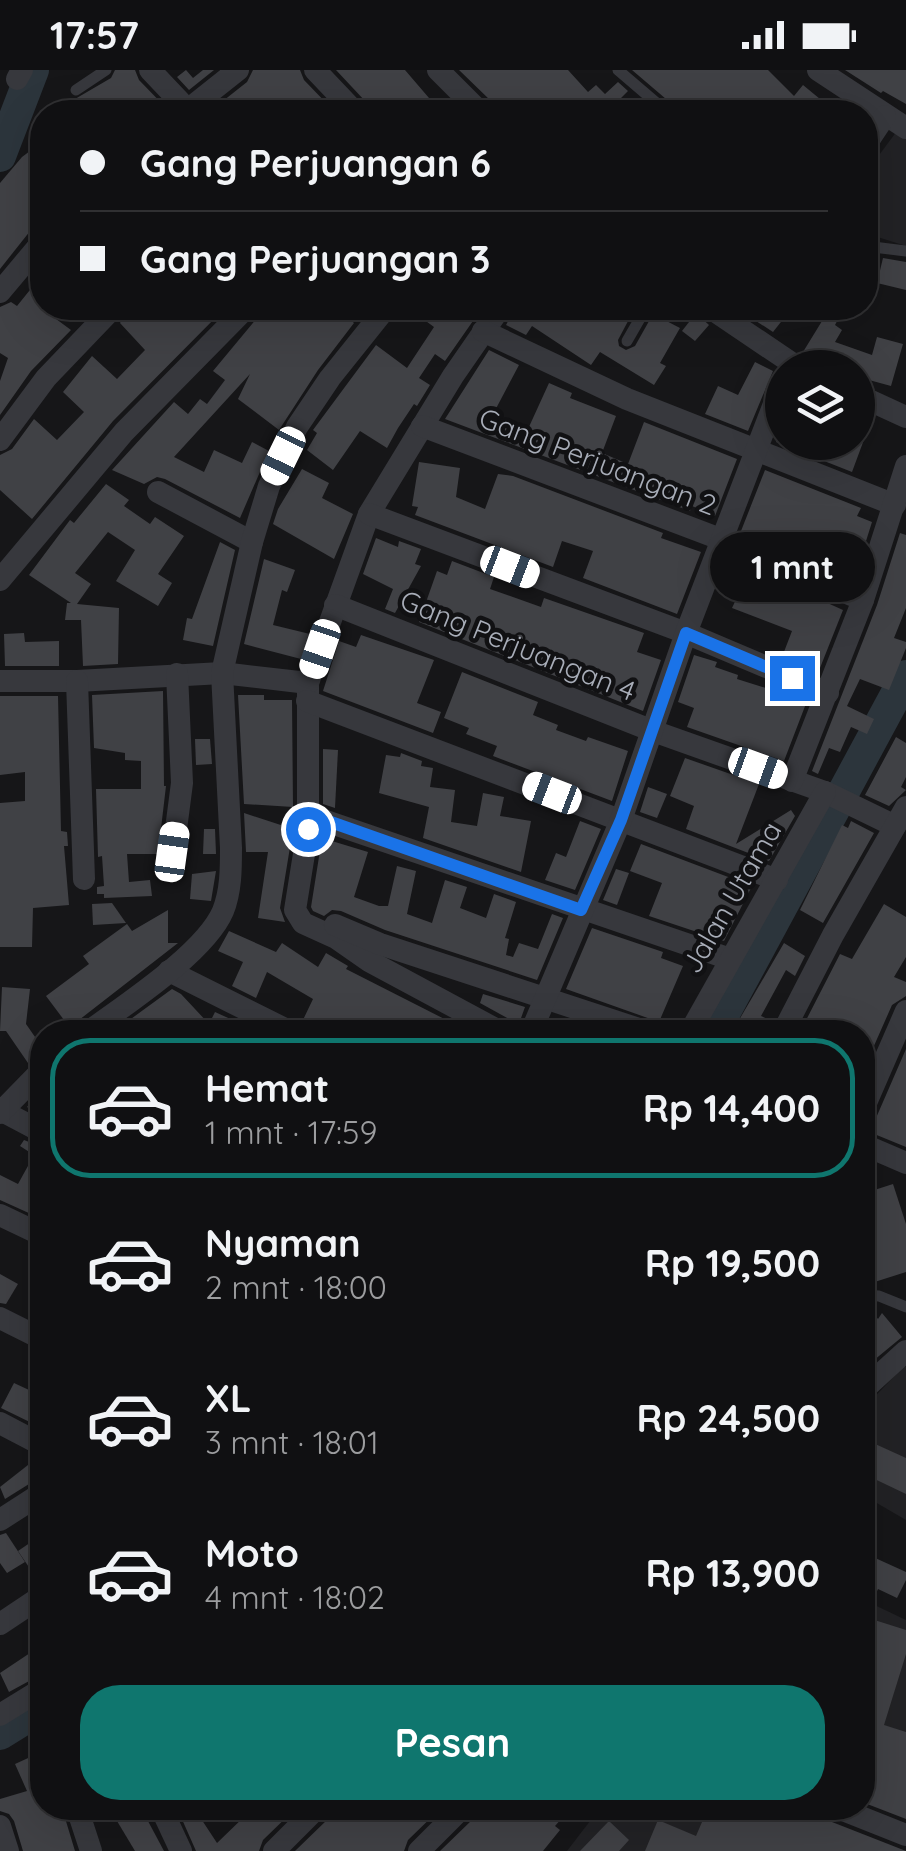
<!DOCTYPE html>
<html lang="id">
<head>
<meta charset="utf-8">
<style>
	body { margin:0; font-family:Quicksand,sans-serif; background:#1e1e20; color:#f1f3f6; height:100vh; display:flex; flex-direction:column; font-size:38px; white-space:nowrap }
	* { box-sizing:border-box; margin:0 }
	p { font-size:32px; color:#9c9d9f }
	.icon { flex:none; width:55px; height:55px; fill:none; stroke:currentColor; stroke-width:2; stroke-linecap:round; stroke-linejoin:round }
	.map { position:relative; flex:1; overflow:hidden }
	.panel { position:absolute; left:30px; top:950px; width:845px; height:800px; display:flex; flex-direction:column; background:#101012; border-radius:40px; box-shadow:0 10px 40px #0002,0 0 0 2px #303032 }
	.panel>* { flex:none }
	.guide { position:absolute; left:30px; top:30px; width:848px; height:220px; border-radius:40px; box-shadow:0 10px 40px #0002,0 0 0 2px #303032; display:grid; align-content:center; height:220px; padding:0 50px; background:#101012 }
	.buttons { position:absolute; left:765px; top:280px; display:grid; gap:20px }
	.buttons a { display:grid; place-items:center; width:110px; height:110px; border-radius:50%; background:#101012; box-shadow:0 10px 40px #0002,0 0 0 2px #303032; font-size:50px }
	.end { position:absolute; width:45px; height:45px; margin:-22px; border:12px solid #1a73e8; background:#fff; box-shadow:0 0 0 5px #fff }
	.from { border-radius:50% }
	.bubble { position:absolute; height:70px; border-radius:35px; background:#101012; box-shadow:0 10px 40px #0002,0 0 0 2px #303032; font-size:32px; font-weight:700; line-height:70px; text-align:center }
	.car { position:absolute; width:30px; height:60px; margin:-30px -15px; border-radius:12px; box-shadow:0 0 8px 2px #0007; background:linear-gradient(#fff 24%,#345 0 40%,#fff 0 76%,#345 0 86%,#fff 0) }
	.guide b { display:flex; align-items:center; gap:35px; height:95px; font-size:38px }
	.guide b+b { border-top:2px solid #303032 }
	.guide i { width:25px; height:25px; background:#f1f3f6 }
	ul { padding:18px 0 0; list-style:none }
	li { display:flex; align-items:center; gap:30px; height:140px; margin:0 20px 15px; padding:0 30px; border:5px solid transparent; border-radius:40px }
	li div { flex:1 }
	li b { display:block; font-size:38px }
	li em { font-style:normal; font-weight:700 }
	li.selected { border-color:#0f766e }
	li>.icon { width:90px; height:90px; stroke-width:1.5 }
	.action { display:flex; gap:20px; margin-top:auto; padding:20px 50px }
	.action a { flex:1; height:115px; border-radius:40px; background:#0f766e; color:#fff; font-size:40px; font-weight:700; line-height:115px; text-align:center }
	.status { display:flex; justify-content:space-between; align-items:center; height:70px; padding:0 50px; background:#101012; direction:ltr }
	.status svg { height:28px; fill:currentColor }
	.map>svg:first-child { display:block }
	.built { fill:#222225 }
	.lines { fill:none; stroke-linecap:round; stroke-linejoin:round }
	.river { stroke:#2c353c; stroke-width:32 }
	.building { fill:#404145 }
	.lane { stroke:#37383d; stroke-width:11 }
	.street { stroke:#37383d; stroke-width:22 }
	.route { stroke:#1a73e8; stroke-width:12 }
	.labels { text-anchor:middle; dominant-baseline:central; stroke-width:9; stroke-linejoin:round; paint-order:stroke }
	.street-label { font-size:28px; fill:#a8adb8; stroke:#111113 }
</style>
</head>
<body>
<div class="status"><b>17:57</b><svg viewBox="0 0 49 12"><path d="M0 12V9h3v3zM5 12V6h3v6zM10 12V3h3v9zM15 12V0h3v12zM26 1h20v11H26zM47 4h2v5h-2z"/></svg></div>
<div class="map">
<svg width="906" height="1781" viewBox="0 0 906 1781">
	<rect width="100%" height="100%" fill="#161618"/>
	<g class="built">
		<polygon points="897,61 906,66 906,176 865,163 865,104"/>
		<polygon points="904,1296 906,1297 906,1450 863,1425 863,1339"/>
		<polygon points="862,1529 906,1550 906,1709 863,1696"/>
		<polygon points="600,1738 677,1738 774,1781 567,1781"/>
	</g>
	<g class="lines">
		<g class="river">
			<polyline points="0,86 33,0"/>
			<polyline points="714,962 906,606"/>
			<polyline points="0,1664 42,1638"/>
		</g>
	</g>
	<g class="building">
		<polygon points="115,0 135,0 139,10 170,42 62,42 75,29 111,8"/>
		<polygon points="186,0 193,8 203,0 214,0 189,20 177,7"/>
		<polygon points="253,0 300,0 304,10 332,39 328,42 209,42 247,12"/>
		<polygon points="336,0 405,0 441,42 370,42 366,32"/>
		<polygon points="459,0 568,0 588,22 596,15 605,24 618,12 628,21 613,36 620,42 495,42 491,31"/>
		<polygon points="632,0 768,0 794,26 803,15 820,29 809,42 677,42 673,35"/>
		<polygon points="845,0 906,0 906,34 883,21 881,23"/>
		<polygon points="42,72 42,146 0,199 0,113 22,87"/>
		<polygon points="883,188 906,192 906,220 877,213"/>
		<polygon points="42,205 42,238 59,238 52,246 71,260 31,301 0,345 0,311 8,288 0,283 0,237 11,232 17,236"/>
		<polygon points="128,238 225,238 113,351 32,449 0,420 0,385 12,379 34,349 57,370 84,342 63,322 92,286 117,309 145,280 120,253"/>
		<polygon points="261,238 338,238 354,253 318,300 279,360 238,329 250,304 174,387 204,402 214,380 242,393 252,372 269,381 240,448 165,409 157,407 144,414 112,400 174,332 188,344 200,329 207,334 225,310 213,301 257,248"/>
		<polygon points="408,238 482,238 445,291 435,284 419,308 430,315 417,336 414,334 398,358 387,378 360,361 333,400 307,380 317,363 313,360 376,275 407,298 434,257"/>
		<polygon points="515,238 635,238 618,270 619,276 626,280 635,276 653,244 680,258 660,293 666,296 654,315 600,282 591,295 532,256 526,265 506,255"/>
		<polygon points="736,238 792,238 773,262"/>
		<polygon points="830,238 844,238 835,255 842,260 835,272 872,285 877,267 903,274 891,316 858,307 858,298 815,298 803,282"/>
		<polygon points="696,243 709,255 695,271 682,261"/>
		<polygon points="489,280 519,295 491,348 528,359 549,313 572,323 570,328 616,346 602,383 628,394 644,352 737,389 715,446 692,436 690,441 445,349"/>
		<polygon points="755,292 773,301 748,361 705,344 718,316 738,325"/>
		<polygon points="858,341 872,348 852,402 776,372 782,354 782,372 858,372"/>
		<polygon points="419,392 460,398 456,427 485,439 498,404 513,406 663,463 661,468 701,482 677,544 583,508 593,481 562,471 553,497 415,445 418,437 412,436"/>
		<polygon points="302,399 329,413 322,428 353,444 334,489 273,454 278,439"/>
		<polygon points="765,400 861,438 857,446 872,452 861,487 844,480 835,502 741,461"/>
		<polygon points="106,414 129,430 124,436 150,454 155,447 184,466 158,504 172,513 158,536 116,511 135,480 108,462 75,503 91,514 77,534 119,538 118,594 83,596 81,550 65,550 67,533 71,533 29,505 70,450 74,453"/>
		<polygon points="900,463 906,465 906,538 894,568 906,572 906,578 889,620 860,609 847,636 874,649 867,664 851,657 840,682 829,678 818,704 812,701 877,535"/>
		<polygon points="376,468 398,477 399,471 421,479 415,494 421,496 395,543 385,539 393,519 363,504"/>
		<polygon points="220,472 235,480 213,576 183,570 187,548 192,549"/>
		<polygon points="264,489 295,500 287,522 282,520 273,555 310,564 301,589 244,574"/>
		<polygon points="730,489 843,540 818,603 782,587 792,561 732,538 750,500 724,506"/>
		<polygon points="452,491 494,507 490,519 541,537 544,528 644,563 637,582 661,590 643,641 419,552 437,501 447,505"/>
		<polygon points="24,563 25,572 59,571 59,596 5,596 4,564"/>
		<polygon points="361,565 434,590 417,633 441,642 433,663 323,621 339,571 356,577"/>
		<polygon points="694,585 717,592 715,597 738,605 737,609 807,631 784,691 687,657 694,638 678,632"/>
		<polygon points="462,602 538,632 533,645 558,655 556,660 586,671 588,667 628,681 612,731 493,686 497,676 466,664 469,658 444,648"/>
		<polygon points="163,621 164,716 166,716 158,784 127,784 129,812 150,810 152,826 104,828 104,824 97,824 97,817 104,816 102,786 98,787 96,719 141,719 141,691 125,690 125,683 94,678 92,625"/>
		<polygon points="238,625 264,625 264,630 292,630 293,737 244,734"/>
		<polygon points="0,626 58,626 61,761 67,762 68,776 64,776 69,835 33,838 32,877 0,877 0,733 25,731 25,702 0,705"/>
		<polygon points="896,667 906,673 906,707 901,717 906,720 889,736 865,725"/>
		<polygon points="195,669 210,669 212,694 196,695"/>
		<polygon points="323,679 338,680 335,738 323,734"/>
		<polygon points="401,683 422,691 421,696 433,698 430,717 455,720 451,752 477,756 483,723 504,727 500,746 531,751 521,802 423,768 429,737 379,723 386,685 400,687"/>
		<polygon points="685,688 759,714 736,774 791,740 795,746 769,791 686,759 694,736 670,726"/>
		<polygon points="648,717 667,724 657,748 640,742"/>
		<polygon points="244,743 293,759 280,838 285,852 258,848 268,782 246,782"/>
		<polygon points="580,751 601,759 575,820 545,810 556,783 566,787"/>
		<polygon points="851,751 874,763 823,853 800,840 842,755 848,758"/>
		<polygon points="204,759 215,759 216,784 203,784"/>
		<polygon points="322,768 368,782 354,827 379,836 388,836 397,796 416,801 407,844 432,853 445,810 467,817 460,838 486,848 494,824 516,832 505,868 509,869 506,885 513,887 519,873 538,879 552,844 563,848 537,910 385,860 341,841 332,840 324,846 313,841 311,837"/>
		<polygon points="641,774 752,816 724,871 649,846 662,813 630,801"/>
		<polygon points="616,799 629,803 617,835 603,830"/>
		<polygon points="216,801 211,831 190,829 192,804"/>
		<polygon points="112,833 126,853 93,855 92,834"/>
		<polygon points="884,834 906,847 906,887 894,907 906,912 906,926 892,935 862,1003 862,962 800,962 840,884 852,889"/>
		<polygon points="168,840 168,873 178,873 79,950 73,962 46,926 89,894 83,886 127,854 132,861"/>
		<polygon points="592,858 663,882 661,888 683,896 659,952 566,919"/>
		<polygon points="229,861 276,882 282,873 318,897 326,883 348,896 346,899 470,962 306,962 302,952 313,929 267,902 256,928 232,916 243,892 218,881"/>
		<polygon points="784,873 805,886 795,906 786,900 761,946 772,951 768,962 732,962"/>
		<polygon points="2,917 30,919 26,954 42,977 42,985 28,993 6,961 0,961"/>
		<polygon points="172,919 181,924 209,954 215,942 237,952 230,962 113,962"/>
		<polygon points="483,924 525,937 516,962 509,949 480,933"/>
		<polygon points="906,979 906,1077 862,1059 876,1048"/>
		<polygon points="42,1021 42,1045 27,1037"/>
		<polygon points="24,1070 42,1077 42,1149 0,1130 0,1105 18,1114 34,1085 20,1076"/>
		<polygon points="893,1114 906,1154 906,1202 862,1216 862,1124"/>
		<polygon points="0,1204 18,1214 6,1234 0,1233"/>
		<polygon points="862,1234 867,1235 878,1249 882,1243 902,1267 862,1300"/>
		<polygon points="14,1313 42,1326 40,1357 1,1338"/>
		<polygon points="862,1368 906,1388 906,1424 862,1403"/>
		<polygon points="28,1395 37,1409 5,1429 0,1417"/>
		<polygon points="6,1463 25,1492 7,1503 0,1493 0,1465"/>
		<polygon points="37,1468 42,1477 42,1511 39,1512 18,1481"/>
		<polygon points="862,1482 906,1502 906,1510 897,1528 878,1519 865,1547 906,1560 906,1584 884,1655 906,1662 906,1749 862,1732"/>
		<polygon points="42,1575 42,1604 9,1622 0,1603"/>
		<polygon points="37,1684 42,1696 42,1738 62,1738 75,1781 23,1781 14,1751 9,1744 0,1741 0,1729 27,1721 15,1694"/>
		<polygon points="128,1738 141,1738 164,1781 135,1781 114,1746"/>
		<polygon points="177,1738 194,1738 217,1773 247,1744 241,1738 296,1738 263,1770 259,1781 196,1781"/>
		<polygon points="332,1738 441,1738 408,1770 404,1781 295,1781 328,1749"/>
		<polygon points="477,1738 571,1738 555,1756 560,1760 543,1781 440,1781 473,1749"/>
		<polygon points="708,1738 823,1738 826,1746 832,1752 906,1781 645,1781 658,1750 696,1766"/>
		<polygon points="609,1751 629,1770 619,1781 580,1781"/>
	</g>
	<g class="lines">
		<g class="lane">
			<polyline points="618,0 667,42"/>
			<polyline points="76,20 106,0"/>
			<polyline points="865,176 906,181"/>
			<polyline points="627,271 646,238"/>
			<polyline points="862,1225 879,1226 906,1237"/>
		</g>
		<g class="street">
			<polyline points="150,0 188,40"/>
			<polyline points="315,0 355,42"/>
			<polyline points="438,0 480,42"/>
			<polyline points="818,0 906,58"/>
			<polyline points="17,9 22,0"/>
			<polyline points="185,42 238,0"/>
			<polyline points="865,76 885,46"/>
			<polyline points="0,222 42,172"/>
			<polyline points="500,238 453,306 369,444 308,613 308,759 295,840 303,853 336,868 369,891 501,962"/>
			<polyline points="710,238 799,298"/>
			<polyline points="483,261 627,329 895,435"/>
			<polyline points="858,325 906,347"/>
			<polyline points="422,356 723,470 863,530"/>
			<polyline points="0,370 46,308 113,238"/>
			<polyline points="158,422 252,472"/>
			<polyline points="369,444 686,563 828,623"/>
			<polyline points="0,510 124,362 246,238"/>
			<polyline points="335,535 653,661 825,722 895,756"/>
			<polyline points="0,611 77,611 222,603 308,613"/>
			<polyline points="77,611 84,809"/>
			<polyline points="307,631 777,810"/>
			<polyline points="792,711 863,530 906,396"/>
			<polyline points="308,745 730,889"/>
			<polyline points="173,782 182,713 177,604"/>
			<polyline points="335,855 380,874 648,962"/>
			<polyline points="169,901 291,962"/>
			<path d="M88 962C126 934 205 883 223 841 231 821 231 799 231 778L222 603 252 472 269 416 297 357 330 308 386 238"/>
			<polyline points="531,962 621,750 686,563 782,313"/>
			<polyline points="690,962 825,722"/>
			<polyline points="783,962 833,865 906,737"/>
			<polyline points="2,1041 42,1062"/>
			<polyline points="862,1042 906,941"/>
			<polyline points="0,1043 42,1000"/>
			<polyline points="862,1074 906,1093"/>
			<polyline points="0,1145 42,1165"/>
			<polyline points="0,1248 42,1269"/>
			<polyline points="862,1321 906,1281"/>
			<polyline points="0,1353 42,1375"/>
			<polyline points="0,1450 42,1423"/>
			<polyline points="0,1554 42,1526"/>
			<polyline points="0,1645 42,1619"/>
			<polyline points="77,1738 91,1781"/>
			<polyline points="161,1738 181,1781"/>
			<polyline points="838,1738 906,1765"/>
			<polyline points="0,1756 8,1781"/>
			<polyline points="274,1781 317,1738"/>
			<polyline points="419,1781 462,1738"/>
		</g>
	</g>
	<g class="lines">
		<polyline class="route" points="308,759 308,744 581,840 621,750 686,563 792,608"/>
	</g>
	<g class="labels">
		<g class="street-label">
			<text transform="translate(598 391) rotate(21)">Gang Perjuangan 2</text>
			<text transform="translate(518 575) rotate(22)">Gang Perjuangan 4</text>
			<text transform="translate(731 827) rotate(-60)">Jalan Utama</text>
		</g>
	</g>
</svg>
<div class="buttons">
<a><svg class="icon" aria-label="layers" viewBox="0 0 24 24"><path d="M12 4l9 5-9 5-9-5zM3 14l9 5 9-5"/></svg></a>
</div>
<i class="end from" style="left:308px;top:759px"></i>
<i class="end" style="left:792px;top:608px"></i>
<div class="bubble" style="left:710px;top:462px;width:165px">1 mnt</div>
<i class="car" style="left:283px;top:386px;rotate:206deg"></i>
<i class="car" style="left:510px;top:497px;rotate:111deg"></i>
<i class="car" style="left:320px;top:579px;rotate:199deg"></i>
<i class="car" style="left:758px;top:698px;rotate:110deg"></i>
<i class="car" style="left:552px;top:723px;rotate:291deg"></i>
<i class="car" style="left:172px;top:782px;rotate:8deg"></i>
<div class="guide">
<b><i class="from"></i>Gang Perjuangan 6</b>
<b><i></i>Gang Perjuangan 3</b>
</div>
<section class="panel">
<ul>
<li class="selected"><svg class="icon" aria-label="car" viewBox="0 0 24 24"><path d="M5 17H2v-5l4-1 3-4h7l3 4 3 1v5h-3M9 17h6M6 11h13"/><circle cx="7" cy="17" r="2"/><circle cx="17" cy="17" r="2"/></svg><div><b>Hemat</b><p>1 mnt · 17:59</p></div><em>Rp 14,400</em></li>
<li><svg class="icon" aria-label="car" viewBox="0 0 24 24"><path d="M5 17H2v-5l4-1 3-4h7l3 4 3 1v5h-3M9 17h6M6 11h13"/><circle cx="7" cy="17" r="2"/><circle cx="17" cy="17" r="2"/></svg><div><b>Nyaman</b><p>2 mnt · 18:00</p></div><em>Rp 19,500</em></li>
<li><svg class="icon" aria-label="car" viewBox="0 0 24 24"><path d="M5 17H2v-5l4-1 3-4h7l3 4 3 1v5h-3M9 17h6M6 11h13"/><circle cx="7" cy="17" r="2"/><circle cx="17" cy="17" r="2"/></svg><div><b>XL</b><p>3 mnt · 18:01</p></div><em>Rp 24,500</em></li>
<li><svg class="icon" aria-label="car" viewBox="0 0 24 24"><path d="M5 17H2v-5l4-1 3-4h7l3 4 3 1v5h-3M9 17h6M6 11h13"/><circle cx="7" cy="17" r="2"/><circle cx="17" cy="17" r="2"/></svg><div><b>Moto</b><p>4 mnt · 18:02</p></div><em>Rp 13,900</em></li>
</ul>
<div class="action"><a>Pesan</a></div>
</section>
</div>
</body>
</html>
